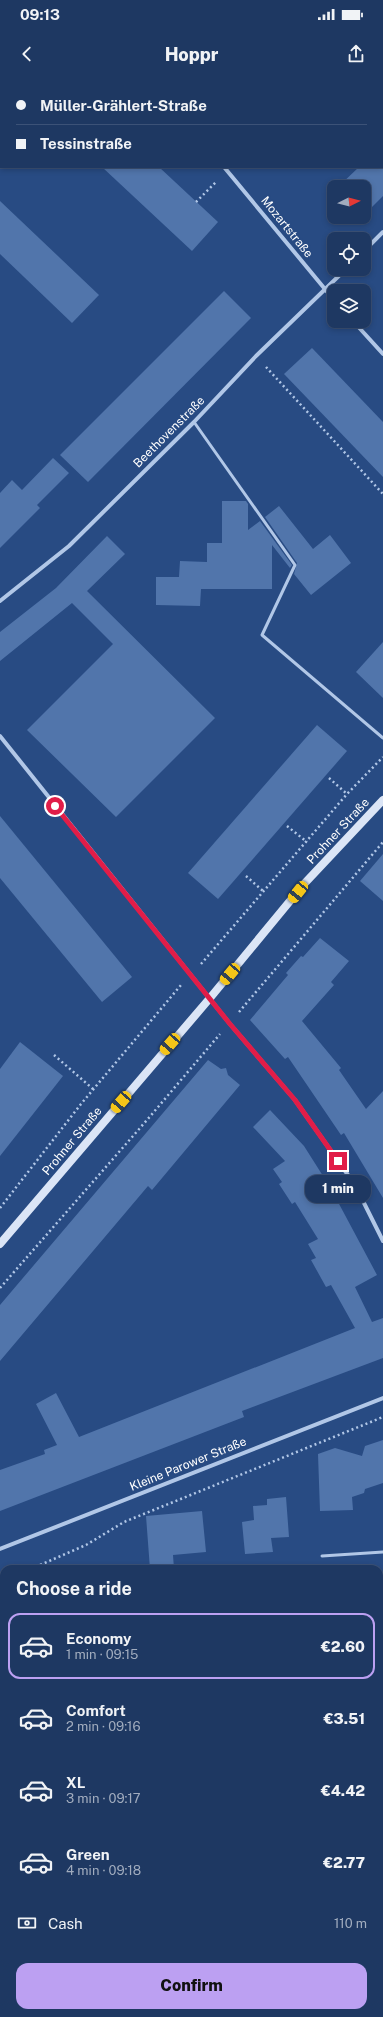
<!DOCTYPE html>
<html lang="en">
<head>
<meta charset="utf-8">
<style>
	body { margin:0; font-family:"Public Sans",sans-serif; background:#2b436b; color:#f1f3f6; height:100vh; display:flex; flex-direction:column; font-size:15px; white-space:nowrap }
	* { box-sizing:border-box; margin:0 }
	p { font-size:13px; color:#a1acbe }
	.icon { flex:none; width:22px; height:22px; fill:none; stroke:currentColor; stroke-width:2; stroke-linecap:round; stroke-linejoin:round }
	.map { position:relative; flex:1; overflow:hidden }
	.drawer { position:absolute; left:0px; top:1485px; width:383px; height:452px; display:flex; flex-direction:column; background:#1e3862; border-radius:12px 12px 0 0; box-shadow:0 2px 6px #0003,0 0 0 1px #3c5277 }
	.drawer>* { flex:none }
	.guide { position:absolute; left:0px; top:0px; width:383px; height:88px; box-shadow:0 2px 6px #0003,0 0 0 1px #3c5277; display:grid; align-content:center; height:88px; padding:0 16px; background:#1e3862 }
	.needle { width:26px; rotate:84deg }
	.buttons { position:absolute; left:327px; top:100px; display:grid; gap:8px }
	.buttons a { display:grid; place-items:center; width:44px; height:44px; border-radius:8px; background:#1e3862; box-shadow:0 2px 6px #0003,0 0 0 1px #3c5277; font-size:20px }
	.end { position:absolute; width:18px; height:18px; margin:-9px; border:5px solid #e11d48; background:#fff; box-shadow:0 0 0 2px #fff }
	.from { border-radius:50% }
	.bubble { position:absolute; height:28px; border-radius:12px; background:#1e3862; box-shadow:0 2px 6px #0003,0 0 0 1px #3c5277; font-size:13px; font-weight:800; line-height:28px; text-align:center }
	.car { position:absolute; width:12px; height:24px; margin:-12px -6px; border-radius:5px; box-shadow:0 0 3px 1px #0007; background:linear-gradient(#f5c518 24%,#345 0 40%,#f5c518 0 76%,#345 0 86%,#f5c518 0) }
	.guide b { display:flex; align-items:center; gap:14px; height:38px; font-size:15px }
	.guide b+b { border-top:1px solid #3c5277 }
	.guide i { width:10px; height:10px; background:#f1f3f6 }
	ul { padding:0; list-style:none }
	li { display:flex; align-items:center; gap:12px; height:66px; margin:0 8px 6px; padding:0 8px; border:2px solid transparent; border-radius:12px }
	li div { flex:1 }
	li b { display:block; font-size:15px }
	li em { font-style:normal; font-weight:800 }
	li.selected { border-color:#bca0f2 }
	li>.icon { width:36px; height:36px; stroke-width:1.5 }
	h2 { padding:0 16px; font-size:18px; line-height:48px }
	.pay { display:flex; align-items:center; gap:10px; height:44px; padding:0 16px; font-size:15px }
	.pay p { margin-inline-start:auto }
	.action { display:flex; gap:8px; margin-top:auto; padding:8px 16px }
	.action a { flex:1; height:46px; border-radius:12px; background:#bca0f2; color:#111; font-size:16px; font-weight:800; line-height:46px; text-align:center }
	.status { display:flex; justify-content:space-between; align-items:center; height:28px; padding:0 20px; background:#1e3862; direction:ltr }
	.status svg { height:11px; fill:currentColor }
	header { display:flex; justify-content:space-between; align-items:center; height:52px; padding:0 16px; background:#1e3862; font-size:18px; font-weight:800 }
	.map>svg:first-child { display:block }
	.building { fill:#5175ab }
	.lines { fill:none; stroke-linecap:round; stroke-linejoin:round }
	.path { stroke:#b1c7e7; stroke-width:2.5; stroke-dasharray:2 3; stroke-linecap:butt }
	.lane { stroke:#b1c7e7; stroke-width:3 }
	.street { stroke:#b1c7e7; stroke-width:4 }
	.secondary { stroke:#dbe5f6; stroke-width:8 }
	.route { stroke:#e11d48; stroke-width:5 }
	.labels { text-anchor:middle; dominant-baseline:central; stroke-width:4; stroke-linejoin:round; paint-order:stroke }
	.street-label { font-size:12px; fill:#fff; stroke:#284b83 }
</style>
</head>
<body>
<div class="status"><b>09:13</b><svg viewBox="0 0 49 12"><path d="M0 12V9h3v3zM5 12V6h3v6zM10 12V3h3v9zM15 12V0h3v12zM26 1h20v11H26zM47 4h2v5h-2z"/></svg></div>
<header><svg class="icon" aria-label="back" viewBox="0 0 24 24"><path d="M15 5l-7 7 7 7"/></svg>Hoppr<svg class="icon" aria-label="share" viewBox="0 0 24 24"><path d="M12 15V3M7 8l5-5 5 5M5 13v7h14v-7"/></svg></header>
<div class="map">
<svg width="383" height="1937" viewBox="0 0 383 1937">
	<rect width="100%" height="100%" fill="#284b83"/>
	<g class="building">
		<polygon points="102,87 159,87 218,142 192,171"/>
		<polygon points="359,87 383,87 383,116 364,135 364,107 338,107"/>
		<polygon points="0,121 99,215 72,243 0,174"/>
		<polygon points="224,211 251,238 88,402 60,375"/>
		<polygon points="312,268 383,342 383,397 284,294"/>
		<polygon points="53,378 69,393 37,425 40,428 0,468 0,413 12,400 22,410"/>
		<polygon points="222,421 246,421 248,424 248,450 260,441 292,485 290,488 272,465 272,509 201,509 200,526 156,525 156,497 179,497 180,481 207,482 207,463 222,463"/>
		<polygon points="279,426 313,469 330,455 351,483 311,515 294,494 297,483 265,437"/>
		<polygon points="107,456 125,474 87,511 215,638 116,737 27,650 113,564 72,523 0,581 0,552 56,508"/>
		<polygon points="383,562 383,618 356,592"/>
		<polygon points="317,645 347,671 218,819 188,793"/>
		<polygon points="0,736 132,897 102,922 0,798"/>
		<polygon points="383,774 383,821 360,801"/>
		<polygon points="320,858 349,881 331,902 334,905 302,941 341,988 339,990 366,1029 383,1011 383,1118 344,1053 341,1055 288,977 285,979 250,940 288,895 286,893 301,876 303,877"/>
		<polygon points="20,962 63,996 0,1076 0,989"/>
		<polygon points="208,980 221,989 226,988 228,995 240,1005 152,1110 148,1106 0,1281 0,1225"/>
		<polygon points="270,1030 304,1066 330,1107 377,1195 355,1207 372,1242 383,1238 383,1278 242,1331 244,1337 0,1431 0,1390 45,1374 44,1370 57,1365 36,1324 56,1313 79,1357 355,1248 331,1205 326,1207 311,1180 316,1178 308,1164 318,1159 295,1122 292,1124 279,1104 282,1102 273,1089 285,1081 253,1047"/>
		<polygon points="383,1360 383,1403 365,1409 364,1413 352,1417 353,1430 320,1431 318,1374 335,1368 362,1376 365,1366"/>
		<polygon points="286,1417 289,1457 271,1458 273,1472 245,1474 242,1442 254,1440 253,1426 267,1425 267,1419"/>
		<polygon points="202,1431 206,1472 173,1475 174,1489 150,1489 146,1436"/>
	</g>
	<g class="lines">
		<g class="path">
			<polyline points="196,122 217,101"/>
			<polyline points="266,287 383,414"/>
			<polyline points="329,698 347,714"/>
			<polyline points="287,746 307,762"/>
			<polyline points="246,796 263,811"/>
			<polyline points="201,884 347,714 383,677"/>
			<polyline points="239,932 383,762"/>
			<polyline points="54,975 93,1009"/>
			<polyline points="0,1128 81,1024 181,905"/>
			<polyline points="0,1208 147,1040 220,954"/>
			<polyline points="31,1489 86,1465 124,1442 383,1337"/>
			<polyline points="0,1500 4,1499"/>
			<polyline points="0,1817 4,1819"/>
			<polyline points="379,1846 383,1846"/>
			<polyline points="379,1862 383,1863"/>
			<polyline points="379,1892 383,1890"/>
			<polyline points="221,1933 228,1937"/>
			<polyline points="367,1933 367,1937"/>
		</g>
		<g class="lane">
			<polyline points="194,342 295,485 262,555 383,658"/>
			<polyline points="322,1476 383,1472"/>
		</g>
		<g class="street">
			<polyline points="30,0 31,1"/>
			<polyline points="137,0 138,1"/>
			<polyline points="61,1 62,0"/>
			<polyline points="0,67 1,66"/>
			<polyline points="224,87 334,220"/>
			<polyline points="364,171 383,152"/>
			<polyline points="353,241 383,274"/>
			<polyline points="0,521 69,466 194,342 256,276 346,189"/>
			<polyline points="0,656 230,944 295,1020 355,1105 383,1161"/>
			<polyline points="0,1469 383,1318"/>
			<polyline points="0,1750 4,1753"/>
			<polyline points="299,1933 306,1937"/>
		</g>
		<polyline class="secondary" points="0,1164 210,918 304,804 383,720"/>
	</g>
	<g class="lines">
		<polyline class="route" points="55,726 230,944 295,1020 338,1081"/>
	</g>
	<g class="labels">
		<g class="street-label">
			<text transform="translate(287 147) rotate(51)">Mozartstraße</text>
			<text transform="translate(169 352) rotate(-45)">Beethovenstraße</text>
			<text transform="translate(338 751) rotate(-47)">Prohner Straße</text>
			<text transform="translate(72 1061) rotate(-50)">Prohner Straße</text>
			<text transform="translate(188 1384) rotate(-22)">Kleine Parower Straße</text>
		</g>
	</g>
</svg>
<div class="buttons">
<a><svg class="needle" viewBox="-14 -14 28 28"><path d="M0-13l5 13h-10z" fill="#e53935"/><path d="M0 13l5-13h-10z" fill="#a1acbe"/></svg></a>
<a><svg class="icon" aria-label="locate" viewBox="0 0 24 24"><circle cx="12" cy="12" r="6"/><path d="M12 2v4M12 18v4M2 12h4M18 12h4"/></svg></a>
<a><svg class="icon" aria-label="layers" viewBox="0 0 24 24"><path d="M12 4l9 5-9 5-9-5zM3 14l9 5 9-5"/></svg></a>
</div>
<i class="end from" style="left:55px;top:726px"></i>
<i class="end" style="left:338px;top:1081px"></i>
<div class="bubble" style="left:305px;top:1095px;width:66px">1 min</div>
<i class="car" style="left:298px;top:812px;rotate:219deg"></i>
<i class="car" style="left:230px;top:894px;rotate:220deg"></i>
<i class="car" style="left:170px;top:964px;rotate:221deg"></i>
<i class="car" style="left:121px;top:1022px;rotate:221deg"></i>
<div class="guide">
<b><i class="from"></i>Müller-Grählert-Straße</b>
<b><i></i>Tessinstraße</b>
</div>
<section class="drawer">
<h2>Choose a ride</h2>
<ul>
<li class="selected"><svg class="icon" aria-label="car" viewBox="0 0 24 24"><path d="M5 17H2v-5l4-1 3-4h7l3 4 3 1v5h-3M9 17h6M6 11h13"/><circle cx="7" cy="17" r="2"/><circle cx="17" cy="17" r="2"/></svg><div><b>Economy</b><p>1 min · 09:15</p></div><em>€2.60</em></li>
<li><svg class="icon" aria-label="car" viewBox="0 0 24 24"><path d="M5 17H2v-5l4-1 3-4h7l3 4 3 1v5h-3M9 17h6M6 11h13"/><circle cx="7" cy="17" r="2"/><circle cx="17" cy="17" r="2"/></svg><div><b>Comfort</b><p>2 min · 09:16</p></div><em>€3.51</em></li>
<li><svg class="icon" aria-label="car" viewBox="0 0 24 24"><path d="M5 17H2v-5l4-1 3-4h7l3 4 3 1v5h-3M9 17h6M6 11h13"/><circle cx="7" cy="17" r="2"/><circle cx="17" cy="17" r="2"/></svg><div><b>XL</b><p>3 min · 09:17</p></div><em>€4.42</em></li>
<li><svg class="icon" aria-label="car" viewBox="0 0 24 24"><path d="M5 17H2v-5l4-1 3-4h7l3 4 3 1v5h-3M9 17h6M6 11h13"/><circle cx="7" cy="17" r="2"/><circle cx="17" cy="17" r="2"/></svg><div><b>Green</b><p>4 min · 09:18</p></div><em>€2.77</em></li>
</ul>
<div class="pay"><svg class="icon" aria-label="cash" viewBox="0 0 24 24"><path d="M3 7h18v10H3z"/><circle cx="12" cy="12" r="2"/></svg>Cash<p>110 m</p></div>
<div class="action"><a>Confirm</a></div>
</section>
</div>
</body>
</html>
